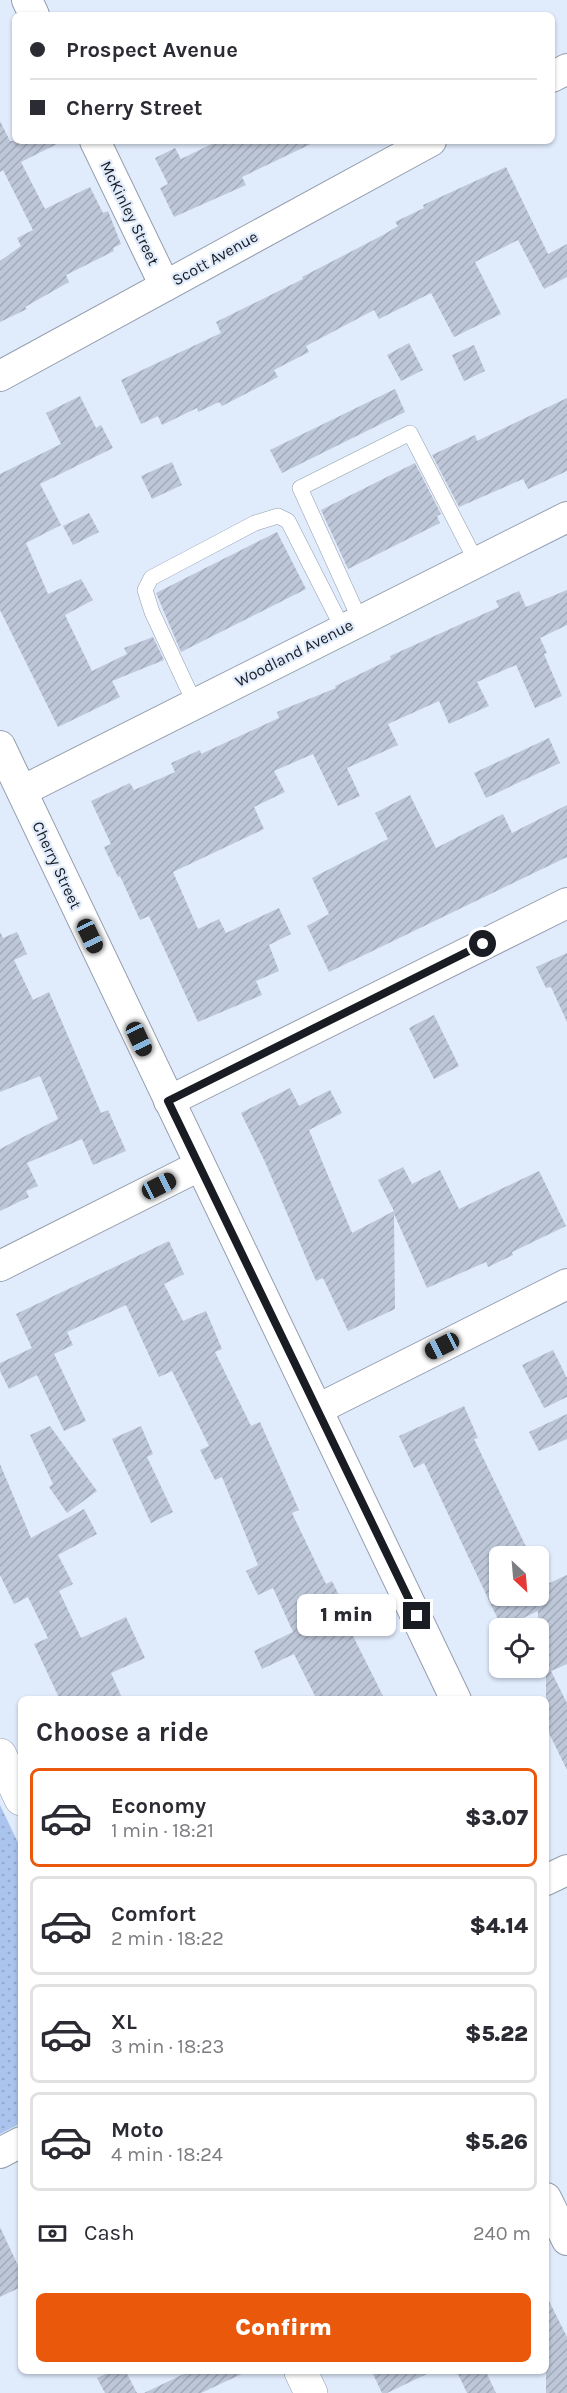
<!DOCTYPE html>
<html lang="en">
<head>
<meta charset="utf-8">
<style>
	body { margin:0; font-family:Karla,sans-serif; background:#f7f7f7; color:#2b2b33; height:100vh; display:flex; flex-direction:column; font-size:22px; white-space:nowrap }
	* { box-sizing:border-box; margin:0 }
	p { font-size:20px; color:#7c7c81 }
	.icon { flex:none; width:33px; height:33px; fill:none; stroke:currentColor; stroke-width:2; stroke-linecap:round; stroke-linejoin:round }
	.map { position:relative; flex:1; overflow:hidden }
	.details { position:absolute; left:18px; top:1696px; width:531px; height:678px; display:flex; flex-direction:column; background:#fff; border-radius:9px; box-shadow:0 2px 4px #0004 }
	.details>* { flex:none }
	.top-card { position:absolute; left:12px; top:12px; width:543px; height:132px; border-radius:9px; box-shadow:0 2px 4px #0004; display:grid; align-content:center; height:132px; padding:0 18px; background:#fff }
	.needle { width:39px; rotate:154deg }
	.controls { position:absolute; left:489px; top:1546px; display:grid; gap:12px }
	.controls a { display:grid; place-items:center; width:60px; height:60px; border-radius:9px; background:#fff; box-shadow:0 2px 4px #0004; font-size:30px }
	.end { position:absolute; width:27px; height:27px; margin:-14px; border:8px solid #191c22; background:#fff; box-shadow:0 0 0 3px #fff }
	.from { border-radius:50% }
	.bubble { position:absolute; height:42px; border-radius:9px; background:#fff; box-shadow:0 2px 4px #0004; font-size:20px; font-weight:800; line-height:42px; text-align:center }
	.car { position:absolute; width:18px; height:36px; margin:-18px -9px; border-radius:8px; box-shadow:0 0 4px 2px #0007; background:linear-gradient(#222 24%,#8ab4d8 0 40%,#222 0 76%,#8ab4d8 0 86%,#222 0) }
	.top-card b { display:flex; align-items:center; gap:21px; height:57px; font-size:22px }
	.top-card b+b { border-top:2px solid #e1e1e2 }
	.top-card i { width:15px; height:15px; background:#2b2b33 }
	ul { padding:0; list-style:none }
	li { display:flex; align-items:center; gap:18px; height:99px; margin:0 12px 9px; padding:0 6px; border:3px solid #e1e1e2; border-radius:9px }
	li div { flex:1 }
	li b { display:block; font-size:22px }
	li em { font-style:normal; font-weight:800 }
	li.selected { border-color:#ea580c }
	li>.icon { width:54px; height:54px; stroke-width:1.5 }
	h2 { padding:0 18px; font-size:27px; line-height:72px }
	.pay { display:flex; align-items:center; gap:15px; height:66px; padding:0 18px; font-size:22px }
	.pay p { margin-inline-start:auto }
	.cta { display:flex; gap:12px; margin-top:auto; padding:12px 18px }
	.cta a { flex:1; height:69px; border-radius:9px; background:#ea580c; color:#fff; font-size:24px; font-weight:800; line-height:69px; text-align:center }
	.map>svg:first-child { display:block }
	.park { fill:url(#park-dots) }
	.building { fill:url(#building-hatch) }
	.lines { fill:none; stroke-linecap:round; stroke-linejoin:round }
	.service-casing { stroke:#949eae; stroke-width:16 }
	.minor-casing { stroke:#949eae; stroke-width:32 }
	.tertiary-casing { stroke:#949eae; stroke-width:34 }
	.service { stroke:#fff; stroke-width:15 }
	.minor { stroke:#fff; stroke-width:30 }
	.tertiary { stroke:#fff; stroke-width:33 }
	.route { stroke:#191c22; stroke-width:8 }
	.labels { text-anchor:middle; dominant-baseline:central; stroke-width:4.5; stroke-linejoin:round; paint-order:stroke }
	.street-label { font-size:16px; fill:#191c22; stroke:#e0ebfc }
</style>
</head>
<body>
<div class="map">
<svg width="567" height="2393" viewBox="0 0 567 2393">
	<defs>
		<pattern id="park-dots" width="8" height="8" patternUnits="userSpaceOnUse" patternTransform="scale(1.5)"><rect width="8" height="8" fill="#aac4ee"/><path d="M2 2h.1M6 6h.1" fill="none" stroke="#92a8cc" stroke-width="1.8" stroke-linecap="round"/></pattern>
		<pattern id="building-hatch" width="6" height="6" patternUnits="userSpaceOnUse" patternTransform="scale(1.5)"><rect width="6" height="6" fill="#bdc7d8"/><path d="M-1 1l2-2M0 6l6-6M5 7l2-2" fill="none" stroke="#a2aab9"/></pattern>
	</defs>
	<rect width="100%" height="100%" fill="#e0ebfc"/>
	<polygon class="park" points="0,1805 21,1849 21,2123 0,2134"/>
	<g class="building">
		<polygon points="0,121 10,141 63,141 21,162 45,209 90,187 103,213 108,211 121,244 113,248 114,251 66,275 69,282 25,307 27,309 0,322 0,261 21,246 17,238 33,230 3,170 0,172"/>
		<polygon points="218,141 317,141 242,177 246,185 174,217 160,188 168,184 155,158 175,148 181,159"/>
		<polygon points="506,167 548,254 567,244 567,277 544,289 518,240 475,262 501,314 454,337 431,293 379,319 374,310 306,346 309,352 274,370 278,377 222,406 219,402 198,412 197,408 162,425 158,416 141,424 121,380 221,333 216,322 303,279 302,277 383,235 398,226 395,222 424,208 423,205"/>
		<polygon points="409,343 423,370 401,381 387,355"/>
		<polygon points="474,345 485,371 464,381 452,355"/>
		<polygon points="395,389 405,412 282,473 270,450"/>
		<polygon points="80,396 96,428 101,425 113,448 40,484 61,525 26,543 48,594 81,579 93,600 65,615 92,671 127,654 124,648 153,637 164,660 112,681 120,697 58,727 0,610 0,474 61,444 46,413"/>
		<polygon points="567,398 567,471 528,489 523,479 459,507 432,455 475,435 477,441"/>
		<polygon points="172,462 182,485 152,499 141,476"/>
		<polygon points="415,463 441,514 437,516 440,523 348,569 321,510"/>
		<polygon points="89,513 99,532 73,545 63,526"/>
		<polygon points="277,532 306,589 181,652 156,593"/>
		<polygon points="567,590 567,625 540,638 547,653 544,654 562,696 535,708 516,665 477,682 489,706 449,724 439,701 388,724 398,745 347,768 360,796 338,806 313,754 274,771 285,792 254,807 264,829 173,872 198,929 219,919 226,933 279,908 291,934 269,945 279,971 256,981 262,995 198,1022 149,916 140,920 120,876 118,877 104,847 111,844 91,801 130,783 134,790 175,772 171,763 200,750 201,754 279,718 277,712 336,688 335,686 391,659 390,656 499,607 496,601 519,591 526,607"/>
		<polygon points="549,738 560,763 486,798 474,773"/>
		<polygon points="410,795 436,848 503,814 512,833 567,805 567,857 329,972 307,926 329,914 312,878 388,839 375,813"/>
		<polygon points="0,932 3,938 17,932 27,954 14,960 33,1000 49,992 101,1113 108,1110 126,1151 93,1165 82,1139 27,1163 38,1186 26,1191 29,1197 0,1211 0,1149 58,1119 40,1076 0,1092"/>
		<polygon points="567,953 567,1022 551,987 546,988 536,967"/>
		<polygon points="434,1015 459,1066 434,1079 409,1028"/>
		<polygon points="290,1088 299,1106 330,1090 342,1113 309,1130 352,1233 394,1211 378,1180 403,1167 412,1184 440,1170 459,1209 539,1171 566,1226 512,1252 513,1255 488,1267 486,1262 427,1288 394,1214 395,1309 348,1331 323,1278 316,1281 265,1162 241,1113"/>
		<polygon points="169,1241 184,1274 164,1284 183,1321 206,1311 222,1349 215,1352 251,1426 260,1422 299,1510 292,1513 326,1584 332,1581 341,1599 336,1602 385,1700 317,1700 294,1654 262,1669 254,1651 293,1632 273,1588 258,1595 246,1571 258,1565 222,1477 215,1480 200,1450 209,1446 172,1371 159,1377 126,1305 67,1332 73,1345 54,1354 86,1421 64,1431 37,1375 9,1389 0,1371 0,1363 32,1348 16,1314"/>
		<polygon points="553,1350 567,1378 567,1397 544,1408 522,1365"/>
		<polygon points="464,1406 478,1438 474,1439 531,1557 500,1557 500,1596 538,1596 538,1573 545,1585 567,1575 567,1664 551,1671 567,1703 567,1770 546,1727 546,1665 538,1669 538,1611 502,1628 424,1463 414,1468 399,1436"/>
		<polygon points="567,1414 567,1439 539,1451 529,1432"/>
		<polygon points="50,1426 97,1491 67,1513 49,1487 53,1484 30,1435"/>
		<polygon points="141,1426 153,1454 147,1457 173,1512 151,1523 112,1439"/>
		<polygon points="0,1464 31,1538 84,1509 97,1534 58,1555 73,1584 59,1591 81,1638 126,1617 145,1658 111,1673 123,1700 60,1700 34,1644 48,1638 28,1597 14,1604 0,1575"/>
		<polygon points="0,2227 21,2272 21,2287 0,2297"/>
		<polygon points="546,2295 567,2337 567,2393 546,2393"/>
		<polygon points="110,2372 126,2372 137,2393 105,2393 97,2378"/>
		<polygon points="188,2372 246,2372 201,2393 144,2393"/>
		<polygon points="372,2372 431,2372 387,2393 382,2393"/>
		<polygon points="457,2372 486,2372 496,2393 467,2393"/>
	</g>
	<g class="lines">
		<g class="service-casing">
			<g id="service">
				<polyline points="360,620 300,488 410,433 476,561"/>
				<polyline points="195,704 152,612 145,590 151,578 255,523 278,516 288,521 343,629"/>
			</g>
		</g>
		<g class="minor-casing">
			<g id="minor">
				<polyline points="27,0 34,15"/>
				<polyline points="552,77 567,69"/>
				<polyline points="95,141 165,286"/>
				<polyline points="0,376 431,141"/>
				<polyline points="0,746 456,1700"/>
				<polyline points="22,791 567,517"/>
				<polyline points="169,1101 567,903"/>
				<polyline points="0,1266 199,1166"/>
				<polyline points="318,1409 567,1284"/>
				<polyline points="546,1880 567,1870"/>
				<polyline points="0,2153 21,2142"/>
				<polyline points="546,2198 567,2240"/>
			</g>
		</g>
		<g class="tertiary-casing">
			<g id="tertiary">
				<polyline points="0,1755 21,1799"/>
				<polyline points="301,2372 311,2393"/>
			</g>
		</g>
		<use href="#service" class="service"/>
		<use href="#minor" class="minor"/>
		<use href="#tertiary" class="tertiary"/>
	</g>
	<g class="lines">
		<polyline class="route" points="417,1616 168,1101 483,944"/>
	</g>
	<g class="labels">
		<g class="street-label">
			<text transform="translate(130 213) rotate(64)">McKinley Street</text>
			<text transform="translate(215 258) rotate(-29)">Scott Avenue</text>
			<text transform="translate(294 653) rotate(-27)">Woodland Avenue</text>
			<text transform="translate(57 865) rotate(65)">Cherry Street</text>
		</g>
	</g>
</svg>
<div class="controls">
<a><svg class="needle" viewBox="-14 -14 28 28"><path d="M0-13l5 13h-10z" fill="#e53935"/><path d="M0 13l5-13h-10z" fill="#7c7c81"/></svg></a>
<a><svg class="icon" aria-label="locate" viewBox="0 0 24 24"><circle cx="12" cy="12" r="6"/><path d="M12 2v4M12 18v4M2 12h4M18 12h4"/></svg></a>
</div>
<i class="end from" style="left:483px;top:944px"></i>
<i class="end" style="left:417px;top:1616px"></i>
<div class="bubble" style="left:297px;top:1594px;width:99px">1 min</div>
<i class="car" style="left:90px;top:936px;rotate:155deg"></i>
<i class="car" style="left:139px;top:1039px;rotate:155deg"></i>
<i class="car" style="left:159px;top:1186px;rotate:63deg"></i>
<i class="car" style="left:442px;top:1346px;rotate:243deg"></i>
<div class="top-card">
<b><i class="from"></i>Prospect Avenue</b>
<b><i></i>Cherry Street</b>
</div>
<section class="details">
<h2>Choose a ride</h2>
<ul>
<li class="selected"><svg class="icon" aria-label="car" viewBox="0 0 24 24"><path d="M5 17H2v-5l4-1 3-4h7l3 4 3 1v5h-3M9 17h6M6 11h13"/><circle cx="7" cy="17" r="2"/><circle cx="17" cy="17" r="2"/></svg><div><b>Economy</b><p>1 min · 18:21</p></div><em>$3.07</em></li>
<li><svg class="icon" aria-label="car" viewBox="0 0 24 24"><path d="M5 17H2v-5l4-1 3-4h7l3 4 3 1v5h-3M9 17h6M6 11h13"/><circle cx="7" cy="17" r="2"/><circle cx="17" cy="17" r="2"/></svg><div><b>Comfort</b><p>2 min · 18:22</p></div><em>$4.14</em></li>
<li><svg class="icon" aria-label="car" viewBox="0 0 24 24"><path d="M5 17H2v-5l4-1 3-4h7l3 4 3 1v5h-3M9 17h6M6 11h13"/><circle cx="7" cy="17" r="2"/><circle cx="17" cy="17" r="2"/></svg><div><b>XL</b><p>3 min · 18:23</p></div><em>$5.22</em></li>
<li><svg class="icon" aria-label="car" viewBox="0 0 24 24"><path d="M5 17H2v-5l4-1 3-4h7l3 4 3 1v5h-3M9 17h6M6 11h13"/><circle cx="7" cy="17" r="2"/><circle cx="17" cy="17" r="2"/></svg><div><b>Moto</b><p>4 min · 18:24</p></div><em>$5.26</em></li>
</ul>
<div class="pay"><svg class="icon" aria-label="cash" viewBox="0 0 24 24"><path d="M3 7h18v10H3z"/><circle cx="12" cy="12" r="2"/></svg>Cash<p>240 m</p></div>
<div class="cta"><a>Confirm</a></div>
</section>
</div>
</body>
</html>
